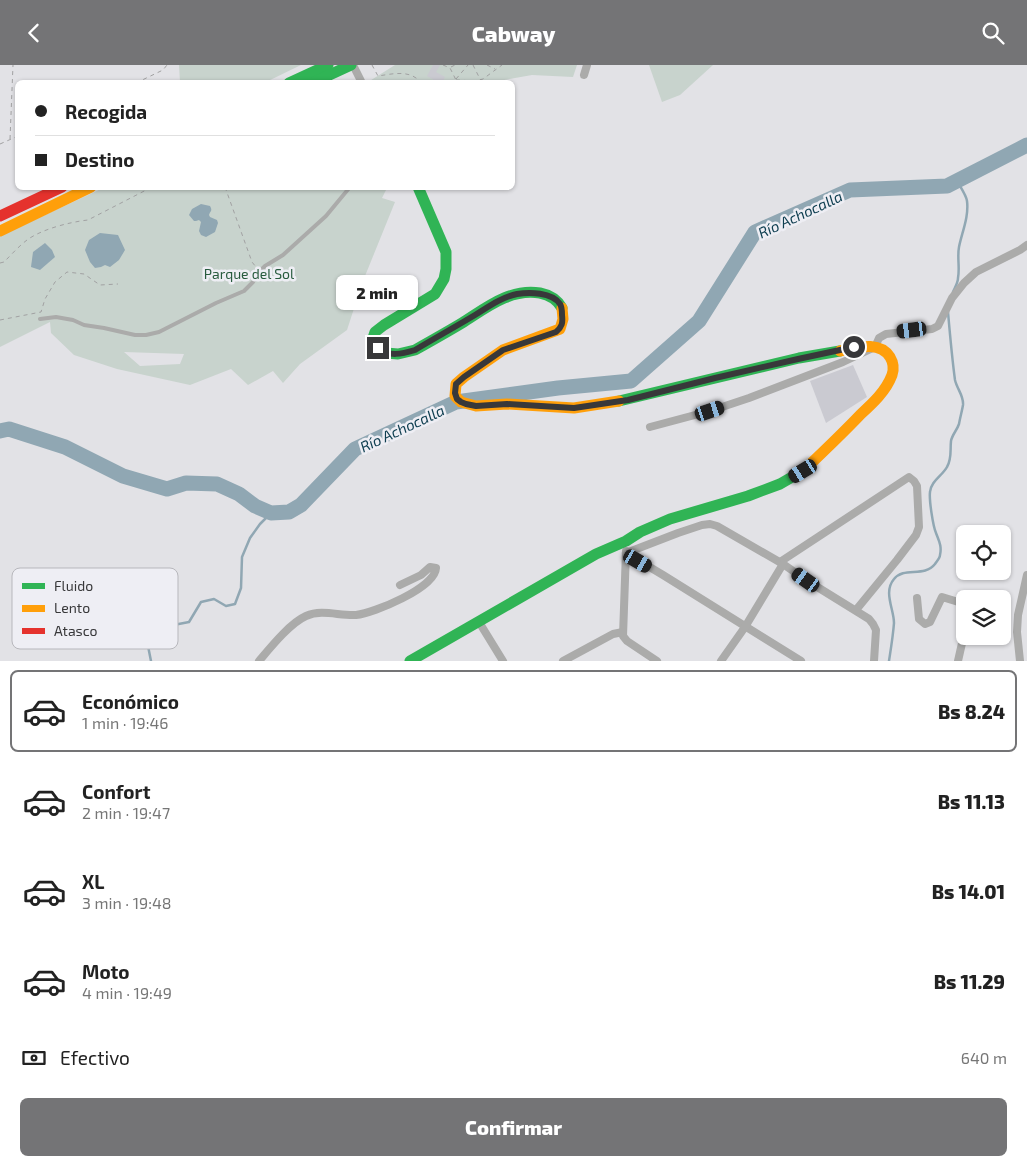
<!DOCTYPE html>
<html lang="es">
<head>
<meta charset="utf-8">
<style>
	body { margin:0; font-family:"Exo 2",sans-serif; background:#f6f6f6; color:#222; height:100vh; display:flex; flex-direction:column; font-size:19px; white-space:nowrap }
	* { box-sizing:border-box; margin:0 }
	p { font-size:16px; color:#767676 }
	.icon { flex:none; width:28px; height:28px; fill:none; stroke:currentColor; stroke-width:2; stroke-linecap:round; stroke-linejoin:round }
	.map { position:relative; height:596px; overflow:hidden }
	.side { display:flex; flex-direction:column; background:#fff; flex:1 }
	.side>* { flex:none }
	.hud { position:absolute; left:15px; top:15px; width:500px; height:110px; border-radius:8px; box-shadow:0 1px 4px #0004; display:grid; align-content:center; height:110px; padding:0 20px; background:#fff }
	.tools { position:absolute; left:956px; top:460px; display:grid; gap:10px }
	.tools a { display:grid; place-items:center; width:55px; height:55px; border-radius:8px; background:#fff; box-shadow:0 1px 4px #0004; font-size:25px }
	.end { position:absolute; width:22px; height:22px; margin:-11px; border:6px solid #38383a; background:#fff; box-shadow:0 0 0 2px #fff }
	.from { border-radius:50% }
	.bubble { position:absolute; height:35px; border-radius:8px; background:#fff; box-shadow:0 1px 4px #0004; font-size:16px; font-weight:800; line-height:35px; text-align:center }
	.car { position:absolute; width:15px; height:30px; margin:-15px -8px; border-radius:6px; box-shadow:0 0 4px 1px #0007; background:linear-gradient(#222 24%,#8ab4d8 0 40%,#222 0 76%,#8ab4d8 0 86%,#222 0) }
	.hud b { display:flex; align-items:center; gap:18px; height:48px; font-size:19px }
	.hud b+b { border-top:1px solid #e0e0e0 }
	.hud i { width:12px; height:12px; background:#222 }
	ul { padding:9px 0 0; list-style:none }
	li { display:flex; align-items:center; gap:15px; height:82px; margin:0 10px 8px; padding:0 10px; border:2px solid transparent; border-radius:8px }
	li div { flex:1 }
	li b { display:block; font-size:19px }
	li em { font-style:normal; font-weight:800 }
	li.current { border-color:#747476 }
	li>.icon { width:45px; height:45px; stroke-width:1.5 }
	.pay { display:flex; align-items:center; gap:12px; height:55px; padding:0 20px; font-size:19px }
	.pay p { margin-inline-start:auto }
	.action { display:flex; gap:10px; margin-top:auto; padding:10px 20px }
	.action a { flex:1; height:58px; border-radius:8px; background:#747476; color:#fff; font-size:20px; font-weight:800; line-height:58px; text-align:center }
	header { display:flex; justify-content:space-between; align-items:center; height:65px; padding:0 20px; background:#747476; color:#fff; font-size:22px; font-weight:800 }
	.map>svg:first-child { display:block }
	.green { fill:#c8d3cd; fill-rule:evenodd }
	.water { fill:#90a7b3 }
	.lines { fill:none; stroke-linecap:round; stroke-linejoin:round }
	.stream { stroke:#90a7b3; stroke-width:2.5 }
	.river { stroke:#90a7b3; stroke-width:15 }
	.building { fill:#cacad1 }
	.path { stroke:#a1a1a2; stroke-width:1; stroke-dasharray:4 4; stroke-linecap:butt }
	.lane { stroke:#ababaa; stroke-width:4 }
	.street { stroke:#ababaa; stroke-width:8 }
	.fast { stroke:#30b455; stroke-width:11 }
	.slow { stroke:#ff9f0a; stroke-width:11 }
	.jam { stroke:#e5322d; stroke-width:11 }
	.route { stroke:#38383a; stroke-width:6 }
	.labels { text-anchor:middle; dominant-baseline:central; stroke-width:5; stroke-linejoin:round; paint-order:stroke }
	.park-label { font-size:14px; fill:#285b3e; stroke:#eeeef4 }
	.water-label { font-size:15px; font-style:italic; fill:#0e3e50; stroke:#eeeef4 }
	.key { fill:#eeeef4; stroke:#b7b7bc; stroke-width:1 }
	.key-label { font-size:14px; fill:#38383a }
</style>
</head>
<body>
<header><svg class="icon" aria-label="back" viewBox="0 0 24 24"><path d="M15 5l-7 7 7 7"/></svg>Cabway<svg class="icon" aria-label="search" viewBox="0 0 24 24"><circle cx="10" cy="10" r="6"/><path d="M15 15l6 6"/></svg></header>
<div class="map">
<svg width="1027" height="596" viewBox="0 0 1027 596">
	<rect width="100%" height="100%" fill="#e2e2e6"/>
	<g class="green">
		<polygon points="179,0 301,0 266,17 180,17"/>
		<polygon points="395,0 577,0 573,12 532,10 499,16 495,18 369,18 368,17"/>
		<polygon points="649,0 713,0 680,30 662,37"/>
		<path d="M103 123H387L382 133 395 137 363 216 347 265 300 299 283 318 273 306 248 320 231 304 190 320 117 304 74 290 51 268 50 257 0 282V171ZM124 287 184 289 180 299 140 301Z"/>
	</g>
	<g class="water">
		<path d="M201 139 210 141C213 146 210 146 209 150L210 152 217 155 218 158 215 167 206 172 201 170 199 166 201 157 199 155 196 156H194L189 150 192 144Z"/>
		<polygon points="100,168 118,170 125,185 119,195 110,202 105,200 101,202 95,203 90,197 85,185 89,175"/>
		<polygon points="45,178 52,185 55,192 40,205 31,202 33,187"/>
	</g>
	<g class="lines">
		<g class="stream">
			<path d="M953 227C955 222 958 218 958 213 960 203 957 192 959 182 962 167 969 152 967 136 966 129 958 119 955 112L959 115"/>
			<polyline points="151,596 147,576 153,564 189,557 201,537 214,534 226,541 235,539 241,523 242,492 250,473 260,459 271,448"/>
			<path d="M889 596C891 583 893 571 894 558 894 544 883 527 894 514 904 501 924 513 935 499 937 496 940 493 940 490 942 481 939 476 936 468 933 461 929 435 930 427 931 416 942 411 947 402 952 394 950 385 951 376 952 370 957 365 959 359 960 353 962 346 963 340 964 331 957 324 955 315 952 293 950 270 948 247"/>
		</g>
		<polyline class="river" points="0,366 9,364 65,382 123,411 167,424 186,418 217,419 239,429 255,441 271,448 289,447 301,440 355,384 456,337 558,323 631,316 699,256 755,167 850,125 947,121 1027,80"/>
	</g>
	<g class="building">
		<polygon points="433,0 440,0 436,7 445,12 442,18 439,18 427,11"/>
		<polygon points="853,300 867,332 826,358 810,316"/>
	</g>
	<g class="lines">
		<g class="path">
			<path d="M372 0 378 11C392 9 411 4 421 18"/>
			<polyline points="443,0 450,3 456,15 454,18"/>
			<polyline points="473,0 480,14"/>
			<polyline points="487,0 495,4"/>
			<polyline points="451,2 455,0"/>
			<polyline points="456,14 468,0"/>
			<polyline points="456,15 475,16 483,14 502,0"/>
			<polyline points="136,18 163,5 167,0"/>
			<polyline points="10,74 13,0"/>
			<polyline points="0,79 18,71"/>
			<polyline points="225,122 252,197 256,202"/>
			<path d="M0 198 4 197C11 190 19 181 27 175 42 164 70 157 88 155L152 122"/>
			<polyline points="0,255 41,247 45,234 55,217 67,207 84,209 100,220 118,219"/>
		</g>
		<polyline class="lane" points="40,254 56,252 73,255 84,260 104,263 135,270 146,270 159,267 216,238 244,226 253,217 259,207 265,201 283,190 326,151 350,122"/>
		<g class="street">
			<polyline points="353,0 362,18"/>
			<polyline points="584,10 587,0"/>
			<polyline points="650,362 710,346 749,333 843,297 875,282 879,273 886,269 932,264 938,261 952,233 964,218 976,207 1020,185 1027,180"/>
			<polyline points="626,486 623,571 627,576 657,596"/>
			<polyline points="626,488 678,468 702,460 710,459 717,461 783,499 806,515 869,554 873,559 876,565 874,596"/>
			<polyline points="626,488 663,510 801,596"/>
			<polyline points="780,497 909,412 914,416 917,421 919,462 916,470 897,495 856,545"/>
			<polyline points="917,533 919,554 925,559 930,557 942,532 965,539"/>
			<polyline points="479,557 503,596"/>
			<path d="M259 596C270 583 290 558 306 551 322 544 339 551 356 550 374 548 435 523 436 503L430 502 421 510 400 520"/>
			<polyline points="563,596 613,569 623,567"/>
			<polyline points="721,596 745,562 783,499"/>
			<polyline points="958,596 965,565"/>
			<polyline points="1020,596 1017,567 1018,550 1027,510"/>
		</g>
		<g class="fast">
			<polyline points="289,18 328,0"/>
			<polyline points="312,18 351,0"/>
			<path d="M418 122 446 187V204L444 214 435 229 384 260 375 267 373 273 377 283 381 286 386 288 398 289 415 285C431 276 447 267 462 258 486 243 510 223 540 228 550 230 557 234 562 243"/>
			<polyline points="619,336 799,293 840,286"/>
			<polyline points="410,596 596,489 626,476 640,467 670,454 748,431 780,419 799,408"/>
		</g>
		<g class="slow">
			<polyline points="0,166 91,122"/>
			<polyline points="562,243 563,254 560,264 503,285 464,312 456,319 455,331 461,337 476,341 507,339 574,343 619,336"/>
			<path d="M799 408 803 406C823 387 842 369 861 349 873 338 886 326 892 310 894 304 893 297 890 292 879 275 856 283 840 286"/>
		</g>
		<polyline class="jam" points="0,151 62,122"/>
	</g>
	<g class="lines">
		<path class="route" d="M378 283C389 292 402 289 415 285 435 273 455 262 475 250 488 242 502 232 517 229 529 227 552 227 560 239 562 242 562 247 562 250 563 258 562 262 556 267L503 285 464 312 456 319 455 328 457 334 461 337 466 339 476 341 507 339 574 343 628 335 715 313 798 294 854 282"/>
	</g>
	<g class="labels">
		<g class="park-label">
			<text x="249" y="208">Parque del Sol</text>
		</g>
		<g class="water-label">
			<text transform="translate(800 149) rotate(-25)">Río Achocalla</text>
			<text transform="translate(402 363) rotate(-25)">Río Achocalla</text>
		</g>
	</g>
	<rect x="12" y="503" width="166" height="81" rx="8" class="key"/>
	<rect x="22" y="518" width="23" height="6" fill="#30b455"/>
	<rect x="22" y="540" width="23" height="7" fill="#ff9f0a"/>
	<rect x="22" y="563" width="23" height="6" fill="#e5322d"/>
	<g class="key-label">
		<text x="54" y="526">Fluido</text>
		<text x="54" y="548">Lento</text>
		<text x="54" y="571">Atasco</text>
	</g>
</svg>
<div class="tools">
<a><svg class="icon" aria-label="locate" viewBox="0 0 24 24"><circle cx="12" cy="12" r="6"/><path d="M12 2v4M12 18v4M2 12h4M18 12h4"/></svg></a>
<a><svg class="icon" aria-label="layers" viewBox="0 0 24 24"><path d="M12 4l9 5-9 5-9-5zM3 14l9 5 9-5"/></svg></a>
</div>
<i class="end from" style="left:854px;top:282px"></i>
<i class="end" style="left:378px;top:283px"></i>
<div class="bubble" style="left:336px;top:210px;width:82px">2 min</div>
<i class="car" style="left:912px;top:265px;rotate:263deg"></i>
<i class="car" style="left:710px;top:346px;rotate:72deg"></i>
<i class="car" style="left:803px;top:406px;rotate:239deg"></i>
<i class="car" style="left:638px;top:496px;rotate:120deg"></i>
<i class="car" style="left:806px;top:515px;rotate:305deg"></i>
<div class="hud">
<b><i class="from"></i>Recogida</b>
<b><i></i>Destino</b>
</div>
</div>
<section class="side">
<ul>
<li class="current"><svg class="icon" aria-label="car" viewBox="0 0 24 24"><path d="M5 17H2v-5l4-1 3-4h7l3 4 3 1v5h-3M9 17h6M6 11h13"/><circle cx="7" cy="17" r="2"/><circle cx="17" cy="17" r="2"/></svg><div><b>Económico</b><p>1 min · 19:46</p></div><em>Bs 8.24</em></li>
<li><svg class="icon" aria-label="car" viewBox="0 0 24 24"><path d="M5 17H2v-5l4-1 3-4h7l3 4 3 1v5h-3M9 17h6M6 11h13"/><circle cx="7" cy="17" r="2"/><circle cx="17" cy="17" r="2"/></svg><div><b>Confort</b><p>2 min · 19:47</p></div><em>Bs 11.13</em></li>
<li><svg class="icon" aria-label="car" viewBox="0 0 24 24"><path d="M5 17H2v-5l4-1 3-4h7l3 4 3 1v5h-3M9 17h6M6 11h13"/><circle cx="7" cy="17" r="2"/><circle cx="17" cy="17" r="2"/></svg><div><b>XL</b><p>3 min · 19:48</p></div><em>Bs 14.01</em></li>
<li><svg class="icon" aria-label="car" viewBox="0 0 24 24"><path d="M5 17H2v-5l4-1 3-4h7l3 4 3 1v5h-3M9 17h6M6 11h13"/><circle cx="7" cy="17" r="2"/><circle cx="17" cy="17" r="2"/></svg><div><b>Moto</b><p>4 min · 19:49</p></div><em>Bs 11.29</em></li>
</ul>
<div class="pay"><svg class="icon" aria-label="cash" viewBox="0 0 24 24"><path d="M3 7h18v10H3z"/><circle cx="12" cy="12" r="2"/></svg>Efectivo<p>640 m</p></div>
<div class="action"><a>Confirmar</a></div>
</section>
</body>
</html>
